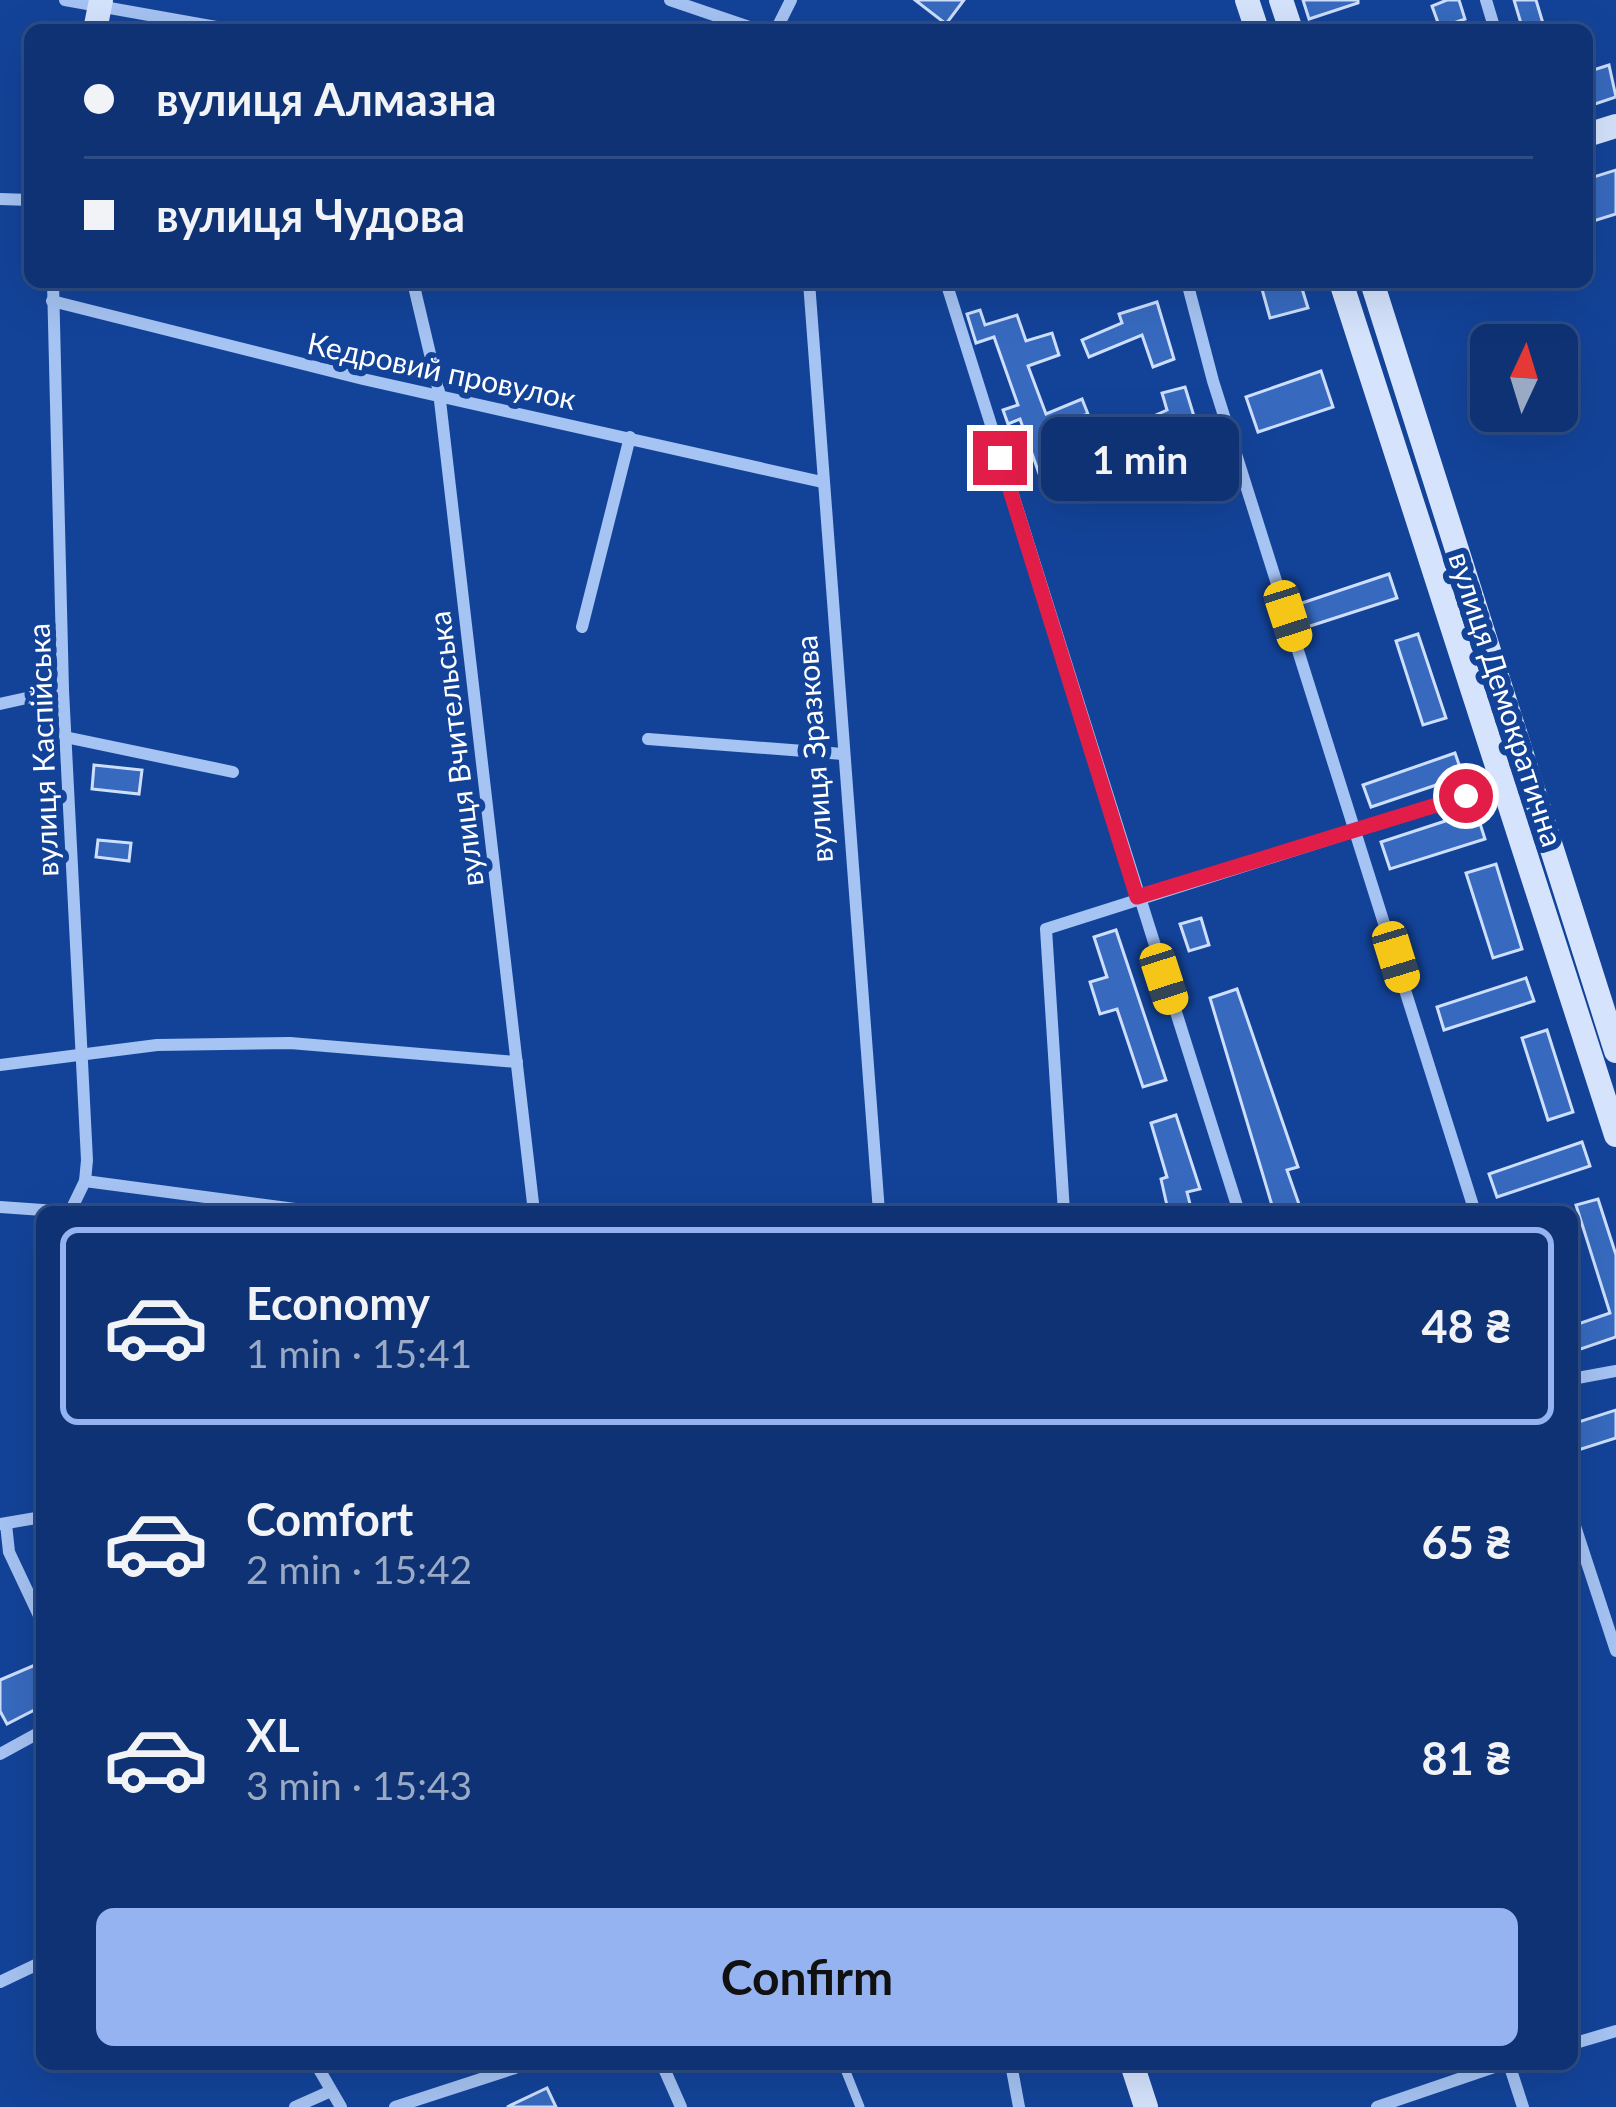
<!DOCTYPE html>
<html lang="en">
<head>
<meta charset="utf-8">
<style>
	body { margin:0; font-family:Lato,sans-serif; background:#1c3e7b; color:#f1f3f6; height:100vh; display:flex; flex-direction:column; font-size:45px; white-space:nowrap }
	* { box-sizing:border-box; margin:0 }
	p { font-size:39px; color:#9baac4 }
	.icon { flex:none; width:66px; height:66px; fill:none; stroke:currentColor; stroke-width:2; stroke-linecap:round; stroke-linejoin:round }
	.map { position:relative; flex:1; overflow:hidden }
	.panel { position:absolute; left:36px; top:1206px; width:1542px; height:864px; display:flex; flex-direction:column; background:#0e3273; border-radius:18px; box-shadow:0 12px 48px #0002,0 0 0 3px #2e4d85 }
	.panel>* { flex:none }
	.hud { position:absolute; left:24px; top:24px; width:1569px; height:264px; border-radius:18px; box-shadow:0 12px 48px #0002,0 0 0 3px #2e4d85; display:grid; align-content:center; height:264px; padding:0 60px; background:#0e3273 }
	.needle { width:78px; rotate:4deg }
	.controls { position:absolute; left:1470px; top:324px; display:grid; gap:24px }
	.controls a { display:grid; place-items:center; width:108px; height:108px; border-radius:18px; background:#0e3273; box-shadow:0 12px 48px #0002,0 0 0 3px #2e4d85; font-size:60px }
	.end { position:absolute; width:54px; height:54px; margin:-27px; border:15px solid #e11d48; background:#fff; box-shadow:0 0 0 6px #fff }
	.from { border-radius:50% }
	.bubble { position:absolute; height:84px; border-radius:18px; background:#0e3273; box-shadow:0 12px 48px #0002,0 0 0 3px #2e4d85; font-size:39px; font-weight:700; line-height:84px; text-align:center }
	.car { position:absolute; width:36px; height:72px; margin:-36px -18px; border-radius:15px; box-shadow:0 0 9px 3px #0007; background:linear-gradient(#f5c518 24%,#345 0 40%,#f5c518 0 76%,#345 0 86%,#f5c518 0) }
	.hud b { display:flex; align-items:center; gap:42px; height:114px; font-size:45px }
	.hud b+b { border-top:3px solid #2e4d85 }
	.hud i { width:30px; height:30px; background:#f1f3f6 }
	ul { padding:21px 0 0; list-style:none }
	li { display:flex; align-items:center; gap:36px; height:198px; margin:0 24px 18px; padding:0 36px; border:6px solid transparent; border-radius:18px }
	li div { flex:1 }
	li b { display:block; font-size:45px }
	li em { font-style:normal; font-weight:700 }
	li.current { border-color:#95b2f1 }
	li>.icon { width:108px; height:108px; stroke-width:1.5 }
	.action { display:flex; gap:24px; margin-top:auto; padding:24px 60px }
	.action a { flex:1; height:138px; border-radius:18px; background:#95b2f1; color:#111; font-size:48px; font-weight:700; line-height:138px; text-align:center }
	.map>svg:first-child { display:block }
	.building { fill:#376abf; stroke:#cddffd; stroke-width:3 }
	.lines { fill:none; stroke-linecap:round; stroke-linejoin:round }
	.lane { stroke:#a5c3f3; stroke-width:9 }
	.street { stroke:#a5c3f3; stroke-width:12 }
	.secondary { stroke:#d5e3fd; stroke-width:24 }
	.route { stroke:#e11d48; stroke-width:15 }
	.labels { text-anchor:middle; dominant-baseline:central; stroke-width:12; stroke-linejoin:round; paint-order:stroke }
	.street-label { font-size:30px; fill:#fff; stroke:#134399 }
</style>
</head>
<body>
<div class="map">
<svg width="1616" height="2107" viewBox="0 0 1616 2107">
	<rect width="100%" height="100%" fill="#134399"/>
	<g class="building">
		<polygon points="915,0 964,0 946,24"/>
		<polygon points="1303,0 1358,0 1358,3 1309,19"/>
		<polygon points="1447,0 1459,0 1465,19 1440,28 1432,6"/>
		<polygon points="1514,0 1536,0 1545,30 1523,30"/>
		<polygon points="1609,65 1616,97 1592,105 1587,72"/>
		<polygon points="1616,170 1616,214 1587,223 1587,179"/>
		<polygon points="1260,282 1300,282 1308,308 1270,318"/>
		<polygon points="1157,302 1174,359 1153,367 1142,335 1089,357 1082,340 1122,323 1119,314"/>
		<polygon points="980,310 985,325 1017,315 1026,341 1052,333 1059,355 1028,366 1046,414 1082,399 1088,414 1071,420 1089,468 1043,485 1020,419 1008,424 1003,410 1018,405 994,337 976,343 967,314"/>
		<polygon points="1321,371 1333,407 1258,432 1246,397"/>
		<polygon points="1185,387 1197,426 1162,436 1169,452 1156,458 1134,425 1167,410 1162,393"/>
		<polygon points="1389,574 1397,598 1307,627 1299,604"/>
		<polygon points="1418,634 1446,718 1423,725 1396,641"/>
		<polygon points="1455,753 1463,776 1371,807 1363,785"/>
		<polygon points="94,765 142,770 139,794 92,789"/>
		<polygon points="1476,811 1485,839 1390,869 1381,842"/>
		<polygon points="98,840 131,843 129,861 96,857"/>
		<polygon points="1496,864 1522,949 1493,958 1466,873"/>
		<polygon points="1201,918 1209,945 1189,951 1180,924"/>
		<polygon points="1116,930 1166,1080 1143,1087 1117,1009 1100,1014 1090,982 1107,977 1094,937"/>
		<polygon points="1526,978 1534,1001 1444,1030 1437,1007"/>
		<polygon points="1237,989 1298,1167 1287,1170 1300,1207 1285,1212 1274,1212 1210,998"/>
		<polygon points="1547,1030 1573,1112 1548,1120 1522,1038"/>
		<polygon points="1176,1115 1200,1189 1187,1192 1190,1204 1168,1210 1161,1179 1167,1177 1151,1123"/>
		<polygon points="1582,1142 1590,1166 1497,1197 1489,1174"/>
		<polygon points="1598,1199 1616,1255 1616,1337 1572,1352 1572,1326 1610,1313 1576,1205"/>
		<polygon points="1616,1410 1616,1438 1572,1452 1572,1424"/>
		<polygon points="42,1662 42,1706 7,1724 0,1711 0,1680"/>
		<polygon points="547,2088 556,2107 507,2107"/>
	</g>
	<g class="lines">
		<polyline class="lane" points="843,2064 860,2107"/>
		<g class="street">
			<polyline points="65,0 233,30"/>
			<polyline points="670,0 758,30"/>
			<polyline points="1486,0 1495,30"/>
			<polyline points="776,30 791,0"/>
			<polyline points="0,199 30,200"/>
			<polyline points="53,282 63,690 87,1160 85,1181 70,1212"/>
			<polyline points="413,282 439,392 534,1212"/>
			<polyline points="809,282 879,1212"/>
			<polyline points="946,282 1239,1212"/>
			<polyline points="1187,282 1213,381 1475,1212"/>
			<polyline points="52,301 363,379 822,482"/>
			<polyline points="582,627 630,437"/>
			<polyline points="0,704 63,690"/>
			<polyline points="65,737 233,772"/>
			<polyline points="648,739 843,754"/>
			<polyline points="0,1065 157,1045 290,1043 517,1062"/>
			<polyline points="85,1181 318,1212"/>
			<polyline points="0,1207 71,1212"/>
			<polyline points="1064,1212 1046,929 1503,784"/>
			<polyline points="1572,1379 1616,1371"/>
			<polyline points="1572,1517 1616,1651"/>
			<polyline points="1,1524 42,1517"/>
			<polyline points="6,1524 9,1552 42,1622"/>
			<polyline points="0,1754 42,1731"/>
			<polyline points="0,1982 42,1962"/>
			<polyline points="1572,2044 1616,2031"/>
			<polyline points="316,2064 341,2107"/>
			<polyline points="662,2064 681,2107"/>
			<polyline points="1011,2064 1019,2107"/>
			<polyline points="1509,2064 1523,2107"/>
			<polyline points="295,2107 331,2091"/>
			<polyline points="395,2107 515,2068"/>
			<polyline points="1377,2107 1503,2064"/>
		</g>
		<g class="secondary">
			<polyline points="1247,0 1257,30"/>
			<polyline points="1281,0 1291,30"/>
			<polyline points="95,30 101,0"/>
			<polyline points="1587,135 1616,126"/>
			<polyline points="1341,282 1616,1135"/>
			<polyline points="1372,282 1616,1051"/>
			<polyline points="1132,2064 1146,2107"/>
		</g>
	</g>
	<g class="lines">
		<polyline class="route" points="1000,458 1137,897 1466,796"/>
	</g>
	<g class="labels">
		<g class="street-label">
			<text transform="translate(442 370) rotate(12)">Кедровий провулок</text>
			<text transform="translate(1507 699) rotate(72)">вулиця Демократична</text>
			<text transform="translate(455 749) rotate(-97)">вулиця Вчительська</text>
			<text transform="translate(813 749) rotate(-94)">вулиця Зразкова</text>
			<text transform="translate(42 750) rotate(-92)">вулиця Каспійська</text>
		</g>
	</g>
</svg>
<div class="controls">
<a><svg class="needle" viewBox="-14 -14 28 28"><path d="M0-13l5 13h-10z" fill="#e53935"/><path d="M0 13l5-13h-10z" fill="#9baac4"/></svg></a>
</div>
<i class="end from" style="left:1466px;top:796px"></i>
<i class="end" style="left:1000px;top:458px"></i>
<div class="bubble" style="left:1041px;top:417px;width:198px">1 min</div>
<i class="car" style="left:1288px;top:616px;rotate:162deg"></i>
<i class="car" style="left:1396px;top:957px;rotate:163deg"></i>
<i class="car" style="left:1164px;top:979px;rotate:162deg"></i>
<div class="hud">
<b><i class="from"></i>вулиця Алмазна</b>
<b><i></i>вулиця Чудова</b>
</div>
<section class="panel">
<ul>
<li class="current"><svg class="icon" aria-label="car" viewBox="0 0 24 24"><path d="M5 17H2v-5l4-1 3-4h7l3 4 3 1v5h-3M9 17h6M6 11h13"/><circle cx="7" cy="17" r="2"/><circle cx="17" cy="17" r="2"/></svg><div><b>Economy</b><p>1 min · 15:41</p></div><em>48 ₴</em></li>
<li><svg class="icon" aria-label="car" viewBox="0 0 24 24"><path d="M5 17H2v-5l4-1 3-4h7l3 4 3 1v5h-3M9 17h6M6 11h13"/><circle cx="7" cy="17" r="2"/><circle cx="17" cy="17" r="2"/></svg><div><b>Comfort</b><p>2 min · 15:42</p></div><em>65 ₴</em></li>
<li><svg class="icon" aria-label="car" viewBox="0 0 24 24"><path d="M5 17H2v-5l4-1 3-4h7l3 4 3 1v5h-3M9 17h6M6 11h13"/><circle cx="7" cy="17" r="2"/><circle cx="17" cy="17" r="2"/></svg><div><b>XL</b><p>3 min · 15:43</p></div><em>81 ₴</em></li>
</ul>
<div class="action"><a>Confirm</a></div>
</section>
</div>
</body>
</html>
